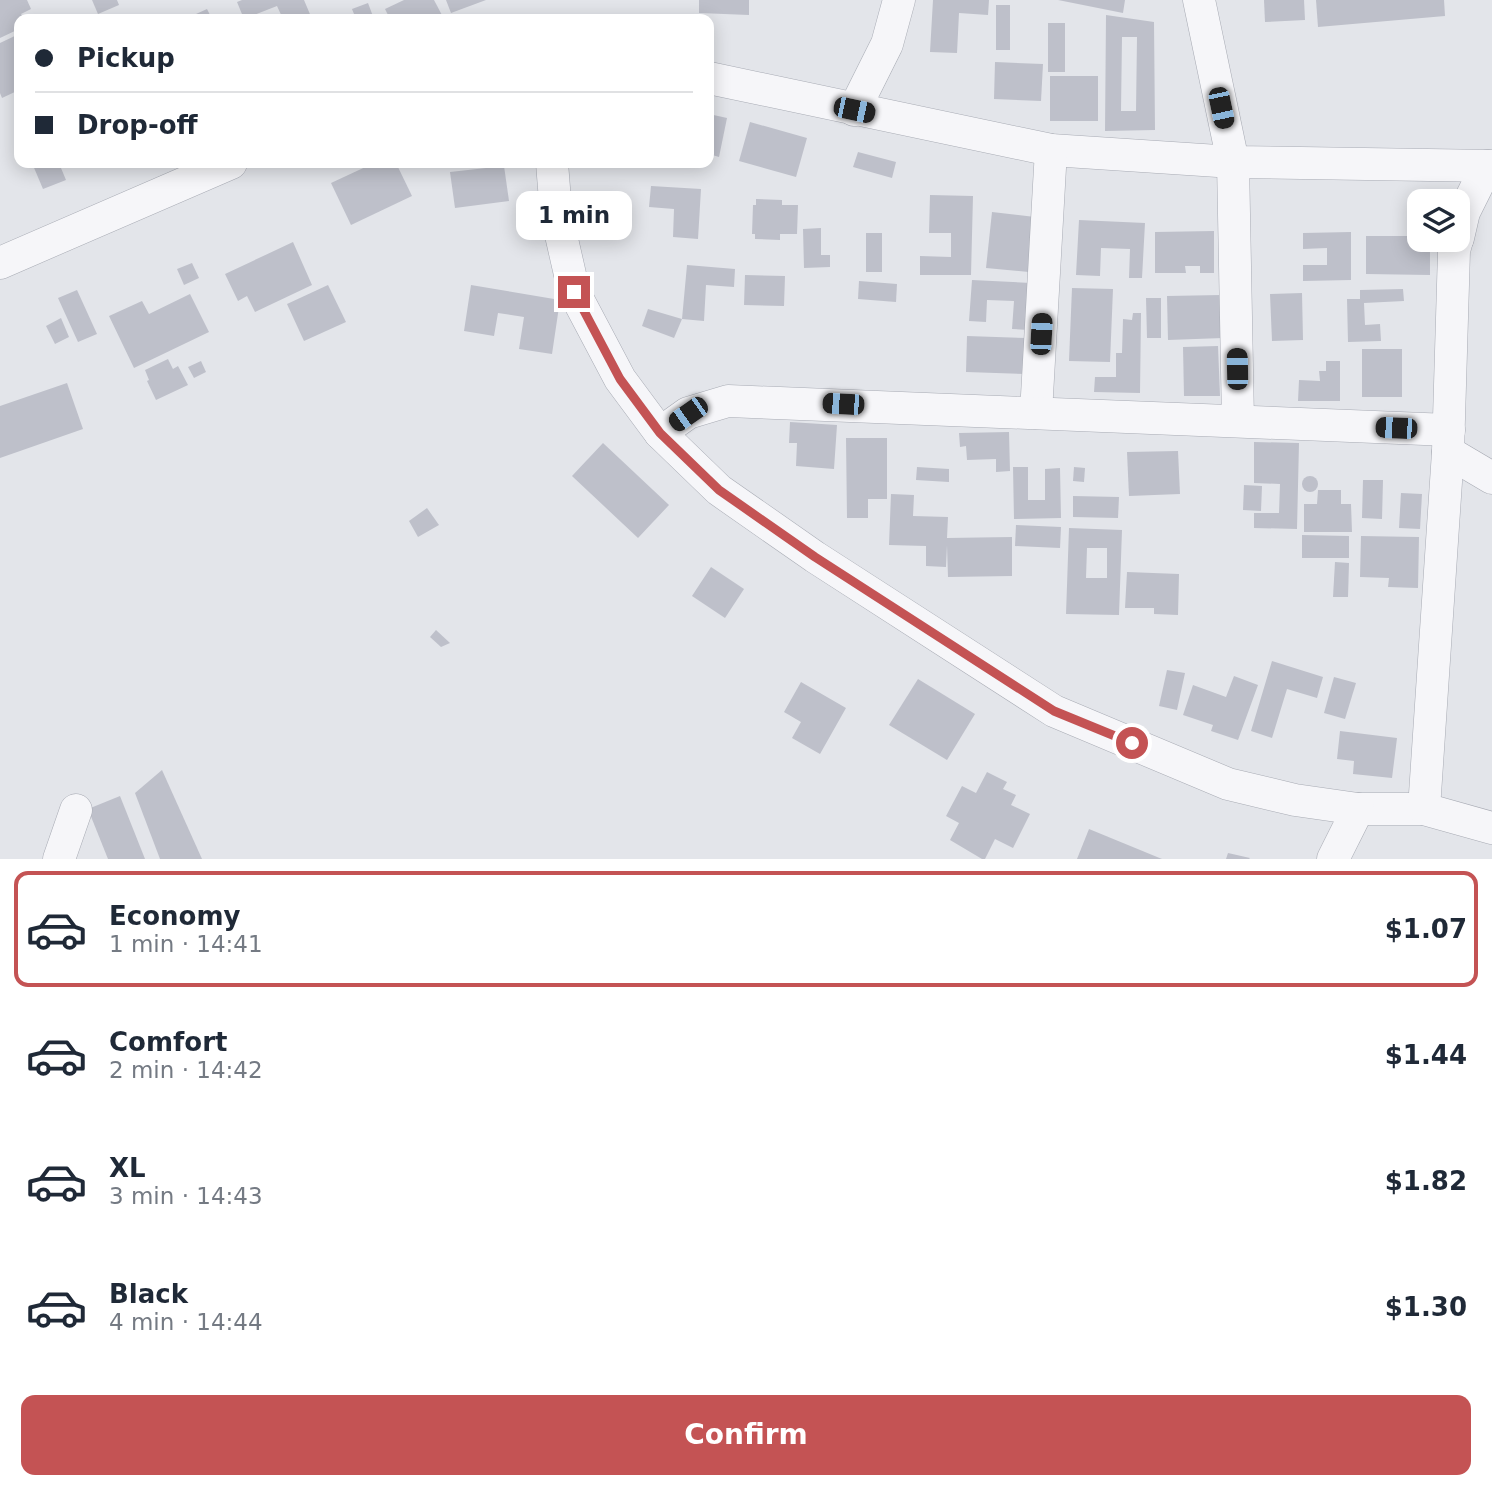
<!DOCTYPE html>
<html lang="en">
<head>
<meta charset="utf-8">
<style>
	body { margin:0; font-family:"DejaVu Sans",sans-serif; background:#f6f6f7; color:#1f2937; height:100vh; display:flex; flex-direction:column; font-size:26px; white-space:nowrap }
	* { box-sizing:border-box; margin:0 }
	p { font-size:23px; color:#747a83 }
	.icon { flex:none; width:38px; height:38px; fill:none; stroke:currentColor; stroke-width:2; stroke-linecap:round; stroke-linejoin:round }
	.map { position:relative; height:859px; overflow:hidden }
	.sheet { display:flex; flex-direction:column; background:#fff; flex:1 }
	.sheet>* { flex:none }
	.banner { position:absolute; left:14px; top:14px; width:700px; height:154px; border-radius:14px; box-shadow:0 4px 18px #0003; display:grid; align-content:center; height:154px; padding:0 21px; background:#fff }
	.fabs { position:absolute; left:1407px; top:189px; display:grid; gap:14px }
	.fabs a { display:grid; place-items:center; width:63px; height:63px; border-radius:14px; background:#fff; box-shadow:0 4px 18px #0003; font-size:35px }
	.end { position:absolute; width:32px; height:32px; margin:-16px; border:9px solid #c45354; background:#fff; box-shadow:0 0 0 4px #fff }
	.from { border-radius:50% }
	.bubble { position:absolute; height:49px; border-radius:14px; background:#fff; box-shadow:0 4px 18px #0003; font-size:23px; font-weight:700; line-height:49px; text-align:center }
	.car { position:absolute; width:21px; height:42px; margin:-21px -10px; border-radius:9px; box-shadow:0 0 5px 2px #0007; background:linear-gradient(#222 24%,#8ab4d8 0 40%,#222 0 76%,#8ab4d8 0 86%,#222 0) }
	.banner b { display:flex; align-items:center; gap:24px; height:66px; font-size:26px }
	.banner b+b { border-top:2px solid #e0e1e3 }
	.banner i { width:18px; height:18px; background:#1f2937 }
	ul { padding:12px 0 0; list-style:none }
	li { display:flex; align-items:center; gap:21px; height:116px; margin:0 14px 10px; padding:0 7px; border:4px solid transparent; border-radius:14px }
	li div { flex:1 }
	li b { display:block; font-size:26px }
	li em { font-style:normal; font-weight:700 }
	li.active { border-color:#c45354 }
	li>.icon { width:63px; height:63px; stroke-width:1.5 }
	.button { display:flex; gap:14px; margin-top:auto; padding:14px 21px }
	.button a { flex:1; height:80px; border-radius:14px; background:#c45354; color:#fff; font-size:28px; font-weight:700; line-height:80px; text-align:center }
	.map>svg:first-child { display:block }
	.building { fill:#bec0ca; fill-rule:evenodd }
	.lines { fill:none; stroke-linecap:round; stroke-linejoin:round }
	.minor-casing { stroke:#a8abb4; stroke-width:33 }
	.minor { stroke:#f6f6f9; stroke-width:32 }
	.route { stroke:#c45354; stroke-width:9 }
</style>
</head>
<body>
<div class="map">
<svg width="1492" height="859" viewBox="0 0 1492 859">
	<rect width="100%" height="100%" fill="#e3e5ea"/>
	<g class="building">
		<polygon points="0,0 27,0 31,9 21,14 24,19 19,19 19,29 0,38"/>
		<polygon points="92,0 117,0 119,5 98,14"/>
		<polygon points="242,0 304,0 312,19 283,19 277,6 244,19 237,2"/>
		<polygon points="404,0 434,0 444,19 390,19 385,9"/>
		<polygon points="446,0 486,0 451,13"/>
		<polygon points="699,0 749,0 749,15 699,13"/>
		<polygon points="933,0 989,0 988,15 959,13 957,53 930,52"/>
		<polygon points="1058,0 1125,0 1123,13"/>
		<polygon points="1264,0 1304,0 1305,20 1265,22"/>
		<polygon points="1316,0 1444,0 1445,16 1318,27"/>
		<polygon points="368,3 374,19 356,19 352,9"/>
		<rect x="996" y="5" width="14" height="45"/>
		<polygon points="207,9 212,19 185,19"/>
		<path d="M1106 15 1154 22 1155 130 1105 131ZM1122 37H1137L1136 111H1121Z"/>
		<rect x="1048" y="23" width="17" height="49"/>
		<polygon points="19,34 19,90 2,98 0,93 0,43"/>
		<polygon points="995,62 1043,64 1041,101 994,99"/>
		<rect x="1050" y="76" width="48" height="45"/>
		<polygon points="709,114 727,118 719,157 709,154"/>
		<polygon points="750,122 807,138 796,177 739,161"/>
		<polygon points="858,152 896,162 892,178 853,167"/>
		<polygon points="32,163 73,163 61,168 66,180 43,189"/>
		<polygon points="374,163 396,163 412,196 351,225 331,183"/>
		<polygon points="504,166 509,201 455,208 450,172"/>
		<polygon points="651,186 701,189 698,239 673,237 674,209 649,207"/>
		<polygon points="930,195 973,196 971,275 920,275 920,256 951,257 951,233 929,233"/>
		<polygon points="756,199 782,200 782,205 798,205 797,234 780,234 780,240 755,239 755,234 752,234 753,205 756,205"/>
		<polygon points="992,212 1035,217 1029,272 986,268"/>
		<polygon points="1079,220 1145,223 1142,278 1129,278 1130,249 1101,248 1100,276 1076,275"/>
		<polygon points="821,228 821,255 830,255 830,267 804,268 803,229"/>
		<polygon points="1214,231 1214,273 1200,273 1200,266 1185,266 1186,273 1155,273 1155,232"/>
		<polygon points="1351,232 1351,280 1303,281 1303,265 1327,265 1327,248 1303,249 1303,233"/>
		<rect x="866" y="233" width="16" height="39"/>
		<polygon points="1366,236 1419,236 1419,240 1422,240 1430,250 1430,275 1366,274"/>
		<polygon points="293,242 312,285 255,312 247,296 238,301 225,274"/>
		<polygon points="192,263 199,278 184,285 177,269"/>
		<polygon points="687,265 735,269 734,287 706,285 704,321 682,319"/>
		<polygon points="745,275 785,276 784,306 744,305"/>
		<polygon points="972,280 1031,283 1029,330 1012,329 1014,301 987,300 986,322 969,321"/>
		<polygon points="859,281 897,284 896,302 858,299"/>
		<polygon points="328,285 346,322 304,341 287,304"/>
		<polygon points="471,285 560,300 552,354 519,349 524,317 498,313 494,336 464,331"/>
		<polygon points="1072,288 1113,289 1110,362 1069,361"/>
		<polygon points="1403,289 1404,301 1364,303 1365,325 1380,324 1381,341 1348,342 1347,299 1360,299 1360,290"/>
		<polygon points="77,290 97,334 78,342 58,298"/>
		<polygon points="1302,293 1303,340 1272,341 1270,294"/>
		<polygon points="190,294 209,332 134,368 109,316 142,301 149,314"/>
		<polygon points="1221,295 1223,338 1168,340 1167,296"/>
		<polygon points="1146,298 1161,298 1161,338 1147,338"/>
		<polygon points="648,309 682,319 674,338 642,326"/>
		<polygon points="1133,313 1141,313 1140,393 1094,392 1095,377 1116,377 1116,353 1122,353 1123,319 1132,320"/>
		<polygon points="61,318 69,337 55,344 46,326"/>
		<polygon points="967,336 1027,338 1026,374 966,372"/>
		<polygon points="1218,346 1220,396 1184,396 1183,347"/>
		<rect x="1362" y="349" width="40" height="48"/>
		<polygon points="168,359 173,369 178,366 188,385 156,400 147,381 149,380 145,370"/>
		<polygon points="201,361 206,372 194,378 188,367"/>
		<polygon points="1326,361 1340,361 1340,401 1298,401 1299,380 1320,381 1319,371 1326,371"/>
		<polygon points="67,383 83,429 0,458 0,406"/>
		<polygon points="790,422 837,425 834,469 796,466 797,443 789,443"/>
		<polygon points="1009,432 1010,471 996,472 996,459 967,460 966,446 960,447 959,433"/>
		<polygon points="846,438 887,438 887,499 868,499 868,518 847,518"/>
		<polygon points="1254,442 1299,443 1297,529 1254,528 1254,513 1279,513 1280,484 1254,483"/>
		<polygon points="603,443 669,505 638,538 572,476"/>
		<polygon points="1178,451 1180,494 1129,496 1127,452"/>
		<polygon points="917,467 949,469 949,482 916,480"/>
		<polygon points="1013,467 1028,467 1028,500 1045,500 1045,469 1060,468 1061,518 1014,519"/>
		<polygon points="1074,467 1085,468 1084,482 1073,481"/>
		<circle cx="1310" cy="484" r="8"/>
		<polygon points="1363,480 1383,480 1382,519 1362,518"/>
		<polygon points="1244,485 1262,486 1261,511 1243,510"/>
		<polygon points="1318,490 1341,490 1341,504 1351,504 1352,532 1304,532 1304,504 1317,504"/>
		<polygon points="1401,493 1422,494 1420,529 1399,528"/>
		<polygon points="891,494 914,495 913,516 948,517 947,538 1012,537 1012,576 948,577 947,545 946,567 926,566 926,546 889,545"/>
		<polygon points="1073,496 1119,497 1118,518 1073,517"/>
		<polygon points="427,508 439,525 418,537 409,521"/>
		<polygon points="1016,525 1061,527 1060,548 1015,546"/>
		<path d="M1069 528 1122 530 1119 615 1066 614ZM1087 548H1107V578H1086Z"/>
		<polygon points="1302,535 1349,536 1349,558 1302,558"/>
		<polygon points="1361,536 1419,537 1418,588 1388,587 1389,578 1360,577"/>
		<polygon points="1335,562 1349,563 1348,597 1333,597"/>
		<polygon points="711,567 744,589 725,618 692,596"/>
		<polygon points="1127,572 1179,574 1178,615 1154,614 1154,608 1125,608"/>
		<polygon points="436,630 450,643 441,647 430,637"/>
		<polygon points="1272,661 1323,677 1317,698 1287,689 1272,738 1251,731"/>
		<polygon points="1167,670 1185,673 1177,710 1159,706"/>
		<polygon points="1234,676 1258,685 1238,740 1211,731 1213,725 1183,715 1193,685 1226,697"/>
		<polygon points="1334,677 1356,683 1345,719 1324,713"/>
		<polygon points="918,679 975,714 947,760 889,725"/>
		<polygon points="801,682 846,708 820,754 792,738 801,722 784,712"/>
		<polygon points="1340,731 1397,738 1392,778 1353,774 1354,761 1337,759"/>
		<polygon points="162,770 202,859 160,859 135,793"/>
		<polygon points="987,772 1007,782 1003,789 1016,795 1011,805 1030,814 1013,848 995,839 985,859 982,859 950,840 959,823 946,816 962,786 976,793"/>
		<polygon points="120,796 145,859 108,859 88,809"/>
		<polygon points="1089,829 1162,859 1077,859"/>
		<polygon points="1228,853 1250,858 1249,859 1226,859"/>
	</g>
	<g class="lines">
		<g class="minor-casing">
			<g id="minor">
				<polyline points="1199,0 1233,162 1238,421"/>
				<polyline points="709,78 1051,150 1233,162 1492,166"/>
				<polyline points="854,110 887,44 899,0"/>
				<polyline points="552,163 556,213 574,292 620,379 660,433 719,490 815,557 1054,711 1228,784 1295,800 1358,809 1424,809 1492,828"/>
				<polyline points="1458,238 1464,212 1487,166"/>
				<polyline points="0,263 231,163"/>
				<polyline points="1036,413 1051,150"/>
				<polyline points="660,433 688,413 728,401 1449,430"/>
				<polyline points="1448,452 1492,478"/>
				<polyline points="1424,809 1448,452 1454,251 1457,240"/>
				<polyline points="59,859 76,810"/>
				<polyline points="1333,859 1358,809"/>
			</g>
		</g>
		<use href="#minor" class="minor"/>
	</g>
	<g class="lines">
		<polyline class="route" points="574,292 620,379 660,433 719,490 815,557 1054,711 1132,743"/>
	</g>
</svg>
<div class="fabs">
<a><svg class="icon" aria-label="layers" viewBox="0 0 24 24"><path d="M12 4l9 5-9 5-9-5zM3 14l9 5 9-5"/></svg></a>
</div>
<i class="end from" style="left:1132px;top:743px"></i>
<i class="end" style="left:574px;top:292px"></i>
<div class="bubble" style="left:516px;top:191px;width:116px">1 min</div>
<i class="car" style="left:1221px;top:108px;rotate:168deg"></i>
<i class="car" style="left:854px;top:110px;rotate:102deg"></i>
<i class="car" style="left:1041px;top:334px;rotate:3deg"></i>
<i class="car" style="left:1237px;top:369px;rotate:359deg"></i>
<i class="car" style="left:843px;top:404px;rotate:273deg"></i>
<i class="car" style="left:688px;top:414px;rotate:235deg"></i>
<i class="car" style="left:1396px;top:428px;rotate:272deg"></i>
<div class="banner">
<b><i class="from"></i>Pickup</b>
<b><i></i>Drop-off</b>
</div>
</div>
<section class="sheet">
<ul>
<li class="active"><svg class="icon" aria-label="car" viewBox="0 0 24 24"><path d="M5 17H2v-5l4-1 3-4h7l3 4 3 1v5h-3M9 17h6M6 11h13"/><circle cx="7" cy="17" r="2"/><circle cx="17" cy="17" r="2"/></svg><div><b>Economy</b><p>1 min · 14:41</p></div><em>$1.07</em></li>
<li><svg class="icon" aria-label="car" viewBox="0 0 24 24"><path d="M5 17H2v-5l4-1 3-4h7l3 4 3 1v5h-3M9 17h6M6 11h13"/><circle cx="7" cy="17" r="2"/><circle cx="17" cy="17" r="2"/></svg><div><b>Comfort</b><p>2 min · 14:42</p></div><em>$1.44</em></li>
<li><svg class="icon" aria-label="car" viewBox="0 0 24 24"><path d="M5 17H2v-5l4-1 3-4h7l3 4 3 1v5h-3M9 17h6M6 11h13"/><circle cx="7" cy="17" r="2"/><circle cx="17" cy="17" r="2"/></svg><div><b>XL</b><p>3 min · 14:43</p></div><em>$1.82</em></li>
<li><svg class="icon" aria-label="car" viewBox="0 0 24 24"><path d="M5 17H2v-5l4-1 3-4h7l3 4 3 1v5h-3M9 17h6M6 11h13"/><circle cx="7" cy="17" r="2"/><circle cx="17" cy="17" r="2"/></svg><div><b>Black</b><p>4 min · 14:44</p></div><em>$1.30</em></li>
</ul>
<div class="button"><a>Confirm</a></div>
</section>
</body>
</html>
